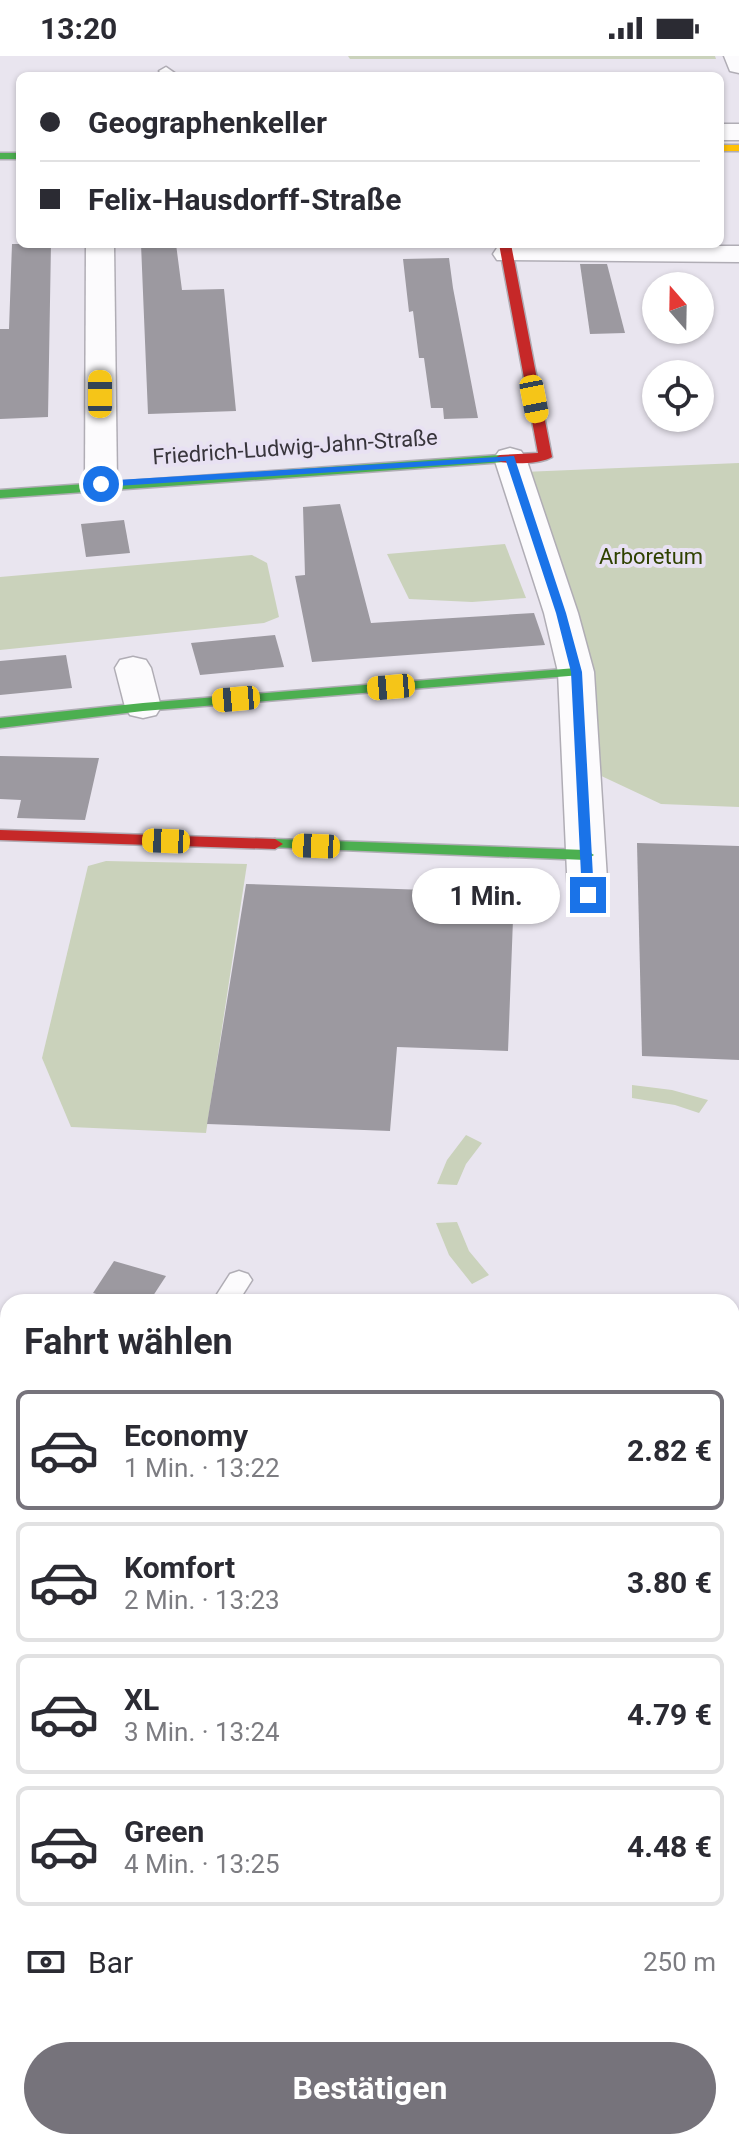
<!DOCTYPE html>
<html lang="de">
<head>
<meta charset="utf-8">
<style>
	body { margin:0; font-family:Roboto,sans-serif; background:#f7f7f7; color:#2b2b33; height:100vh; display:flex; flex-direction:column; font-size:30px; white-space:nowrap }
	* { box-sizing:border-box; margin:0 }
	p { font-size:26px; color:#7c7c81 }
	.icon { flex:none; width:44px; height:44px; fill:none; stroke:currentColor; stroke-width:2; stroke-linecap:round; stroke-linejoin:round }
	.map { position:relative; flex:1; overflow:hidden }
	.panel { position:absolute; left:0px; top:1238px; width:740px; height:856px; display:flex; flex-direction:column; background:#fff; border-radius:24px 24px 0 0; box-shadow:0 2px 6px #0004 }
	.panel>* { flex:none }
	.top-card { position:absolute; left:16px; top:16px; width:708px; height:176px; border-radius:12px; box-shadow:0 2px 6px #0004; display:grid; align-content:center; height:176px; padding:0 24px; background:#fff }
	.needle { width:52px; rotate:340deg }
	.controls { position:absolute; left:642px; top:216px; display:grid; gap:16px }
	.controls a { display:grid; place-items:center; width:72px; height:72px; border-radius:50%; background:#fff; box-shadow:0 2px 6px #0004; font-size:40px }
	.end { position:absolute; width:36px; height:36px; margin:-18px; border:10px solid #1a73e8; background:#fff; box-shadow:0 0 0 4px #fff }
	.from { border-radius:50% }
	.bubble { position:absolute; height:56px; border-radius:28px; background:#fff; box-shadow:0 2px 6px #0004; font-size:26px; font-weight:700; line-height:56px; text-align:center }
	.car { position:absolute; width:24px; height:48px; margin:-24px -12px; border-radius:10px; box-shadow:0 0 6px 2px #0007; background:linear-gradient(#f5c518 24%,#345 0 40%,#f5c518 0 76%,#345 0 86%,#f5c518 0) }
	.top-card b { display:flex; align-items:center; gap:28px; height:76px; font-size:30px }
	.top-card b+b { border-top:2px solid #e1e1e2 }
	.top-card i { width:20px; height:20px; background:#2b2b33 }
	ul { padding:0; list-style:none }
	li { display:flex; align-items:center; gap:24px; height:120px; margin:0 16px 12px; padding:0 8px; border:4px solid #e1e1e2; border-radius:12px }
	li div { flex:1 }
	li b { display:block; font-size:30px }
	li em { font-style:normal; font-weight:700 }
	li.active { border-color:#76737b }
	li>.icon { width:72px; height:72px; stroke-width:1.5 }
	h2 { padding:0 24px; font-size:36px; line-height:96px }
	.pay { display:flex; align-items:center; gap:20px; height:88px; padding:0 24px; font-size:30px }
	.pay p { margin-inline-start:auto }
	.button { display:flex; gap:16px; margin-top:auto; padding:16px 24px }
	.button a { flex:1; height:92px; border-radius:48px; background:#76737b; color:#fff; font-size:32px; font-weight:700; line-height:92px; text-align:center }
	.status { display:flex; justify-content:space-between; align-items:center; height:56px; padding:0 40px; background:#fff; direction:ltr }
	.status svg { height:22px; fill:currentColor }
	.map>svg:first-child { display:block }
	.green { fill:#cad2bb }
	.building { fill:#9c99a0 }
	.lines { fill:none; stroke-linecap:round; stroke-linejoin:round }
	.lane-casing { stroke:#b0adb5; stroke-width:3 }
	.street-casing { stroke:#b0adb5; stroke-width:3 }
	.fast-casing { stroke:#b0adb5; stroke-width:3 }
	.slow-casing { stroke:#b0adb5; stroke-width:3 }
	.jam-casing { stroke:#b0adb5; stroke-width:3 }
	.lane { fill:#fcfbfd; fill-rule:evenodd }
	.street { fill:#fcfbfd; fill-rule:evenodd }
	.fast { fill:#4caf50; fill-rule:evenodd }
	.slow { fill:#ffc107; fill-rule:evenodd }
	.jam { fill:#c62828; fill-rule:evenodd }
	.route { fill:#1a73e8 }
	.labels { text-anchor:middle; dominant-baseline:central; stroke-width:8; stroke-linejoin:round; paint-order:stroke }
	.far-street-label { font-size:22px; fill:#38353c; stroke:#e8e1f3 }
	.far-park-label { font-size:22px; fill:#2f4100; stroke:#e8e1f3 }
</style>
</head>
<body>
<div class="status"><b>13:20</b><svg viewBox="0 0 49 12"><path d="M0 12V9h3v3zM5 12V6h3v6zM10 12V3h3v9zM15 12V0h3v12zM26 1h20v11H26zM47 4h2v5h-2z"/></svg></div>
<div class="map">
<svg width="739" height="2094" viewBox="0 0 739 2094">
	<rect width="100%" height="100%" fill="#e9e5ef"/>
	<g class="green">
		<polygon points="348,0 715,0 716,3 350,3"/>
		<polygon points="739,407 739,751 661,748 595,717 578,557 523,416"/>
		<polygon points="505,488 526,542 472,546 409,543 387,498"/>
		<polygon points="252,499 267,507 279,561 264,567 0,594 0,521"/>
		<polygon points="106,805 247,808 206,1077 71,1071 42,1002 88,810"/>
		<polygon points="632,1029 672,1034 708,1044 699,1057 675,1049 632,1042"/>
		<polygon points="466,1079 482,1087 466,1108 457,1129 437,1128 447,1104"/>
		<polygon points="457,1166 469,1195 489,1219 472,1228 449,1199 436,1167"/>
	</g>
	<g class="building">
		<polygon points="12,188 51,188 48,361 0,363 0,273 9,273"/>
		<polygon points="141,188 176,188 182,234 224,233 236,355 148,358"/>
		<polygon points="449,202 453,232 478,362 444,363 443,352 431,352 424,302 419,302 413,255 409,256 403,203"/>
		<polygon points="580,208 607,208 625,277 590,278"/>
		<polygon points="340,448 371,567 534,557 545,589 312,606 295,520 305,519 303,451"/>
		<polygon points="124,464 130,497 86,501 81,468"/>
		<polygon points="275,579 284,611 200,619 191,587"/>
		<polygon points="66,599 72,632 0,639 0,605"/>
		<polygon points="0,700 99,702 85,764 17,762 21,744 0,743"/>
		<polygon points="637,787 739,790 739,1004 642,1000"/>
		<polygon points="246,828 514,837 508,995 397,991 390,1075 207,1068"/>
		<polygon points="114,1205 166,1220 149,1246 124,1246 93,1237"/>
	</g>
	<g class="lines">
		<g class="lane-casing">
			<g id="lane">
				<polygon points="166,11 179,20 164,20 159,15"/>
				<polygon points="239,1215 248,1218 252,1224 238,1246 212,1246 230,1218"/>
				<polygon points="8,1349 8,1369 0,1370 0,1350"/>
				<polygon points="8,1582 8,1616 0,1619 0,1585"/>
				<polygon points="0,2018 8,2021 8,2053 0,2050"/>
				<polygon points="122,2086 174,2086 177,2094 125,2094"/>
			</g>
		</g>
		<g class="street-casing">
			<g id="street">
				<polygon points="724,0 739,0 739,17 730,15"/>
				<rect x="720" y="68" width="19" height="16"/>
				<polygon points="86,188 114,188 117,428 112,435 101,438 90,435 85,428"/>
				<polygon points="507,190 739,190 739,206 497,204 493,198 497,192"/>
				<polygon points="510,392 521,395 526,402 578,557 594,616 608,839 602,848 588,851 574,848 568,839 558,616 544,557 494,402 499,395"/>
				<polygon points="133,601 146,604 151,612 161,651 156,659 143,662 130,659 125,651 115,612 120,604"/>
			</g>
		</g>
		<g class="fast-casing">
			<g id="fast">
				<rect x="0" y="97" width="20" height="6"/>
				<polygon points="500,399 505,400 505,406 0,442 0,434"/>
				<polygon points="576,612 581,613 581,619 143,655 0,672 0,662 143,647"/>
				<polygon points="275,783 586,794 594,799 586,804 269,791 267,788 269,785"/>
			</g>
		</g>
		<g class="slow-casing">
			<rect id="slow" x="720" y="89" width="19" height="6"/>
		</g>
		<g class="jam-casing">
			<g id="jam">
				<path d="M499 188H511L552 401C541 408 504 410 493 403L500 399 538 397Z"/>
				<polygon points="0,774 275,783 283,788 275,793 0,784"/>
			</g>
		</g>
		<use href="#lane" class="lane"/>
		<use href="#street" class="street"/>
		<use href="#fast" class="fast"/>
		<use href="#slow" class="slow"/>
		<use href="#jam" class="jam"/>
	</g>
	<polygon class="route" points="514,400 566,557 582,616 594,839 588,842 582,839 571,616 556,557 506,405 101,431 96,428 101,425"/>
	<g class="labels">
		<g class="far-street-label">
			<text transform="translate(295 391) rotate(-4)">Friedrich-Ludwig-Jahn-Straße</text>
		</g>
		<g class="far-park-label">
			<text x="651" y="500">Arboretum</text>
		</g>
	</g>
</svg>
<div class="controls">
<a><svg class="needle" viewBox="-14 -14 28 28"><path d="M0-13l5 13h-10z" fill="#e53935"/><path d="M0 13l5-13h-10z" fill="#7c7c81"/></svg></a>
<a><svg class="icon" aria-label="locate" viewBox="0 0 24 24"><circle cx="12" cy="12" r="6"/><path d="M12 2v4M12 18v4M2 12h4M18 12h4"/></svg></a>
</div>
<i class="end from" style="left:101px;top:428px"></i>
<i class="end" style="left:588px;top:839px"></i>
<div class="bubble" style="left:412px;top:812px;width:148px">1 Min.</div>
<i class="car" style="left:100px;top:338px;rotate:0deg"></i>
<i class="car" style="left:534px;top:343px;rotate:169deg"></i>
<i class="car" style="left:391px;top:631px;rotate:265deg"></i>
<i class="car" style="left:236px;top:643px;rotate:265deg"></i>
<i class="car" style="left:166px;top:785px;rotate:272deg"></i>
<i class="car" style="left:316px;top:790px;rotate:272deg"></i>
<div class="top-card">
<b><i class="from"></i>Geographenkeller</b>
<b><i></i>Felix-Hausdorff-Straße</b>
</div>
<section class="panel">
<h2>Fahrt wählen</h2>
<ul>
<li class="active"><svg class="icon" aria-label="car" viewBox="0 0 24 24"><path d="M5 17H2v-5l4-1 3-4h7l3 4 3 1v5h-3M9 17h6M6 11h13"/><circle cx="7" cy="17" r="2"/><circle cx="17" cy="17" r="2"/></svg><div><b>Economy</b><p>1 Min. · 13:22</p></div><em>2.82 €</em></li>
<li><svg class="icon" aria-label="car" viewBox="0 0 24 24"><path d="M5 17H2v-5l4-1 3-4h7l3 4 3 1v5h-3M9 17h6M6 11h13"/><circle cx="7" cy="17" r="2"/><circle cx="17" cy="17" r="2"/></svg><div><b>Komfort</b><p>2 Min. · 13:23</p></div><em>3.80 €</em></li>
<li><svg class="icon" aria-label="car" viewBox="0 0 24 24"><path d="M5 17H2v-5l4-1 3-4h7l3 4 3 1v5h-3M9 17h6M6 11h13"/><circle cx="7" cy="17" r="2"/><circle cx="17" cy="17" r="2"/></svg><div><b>XL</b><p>3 Min. · 13:24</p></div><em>4.79 €</em></li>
<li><svg class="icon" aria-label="car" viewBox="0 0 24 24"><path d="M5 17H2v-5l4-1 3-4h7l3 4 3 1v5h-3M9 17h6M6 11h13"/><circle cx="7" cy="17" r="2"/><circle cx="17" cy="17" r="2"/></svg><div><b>Green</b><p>4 Min. · 13:25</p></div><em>4.48 €</em></li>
</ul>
<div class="pay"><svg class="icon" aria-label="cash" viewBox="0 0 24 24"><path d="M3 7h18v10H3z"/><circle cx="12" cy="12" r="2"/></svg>Bar<p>250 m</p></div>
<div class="button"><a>Bestätigen</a></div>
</section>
</div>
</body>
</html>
